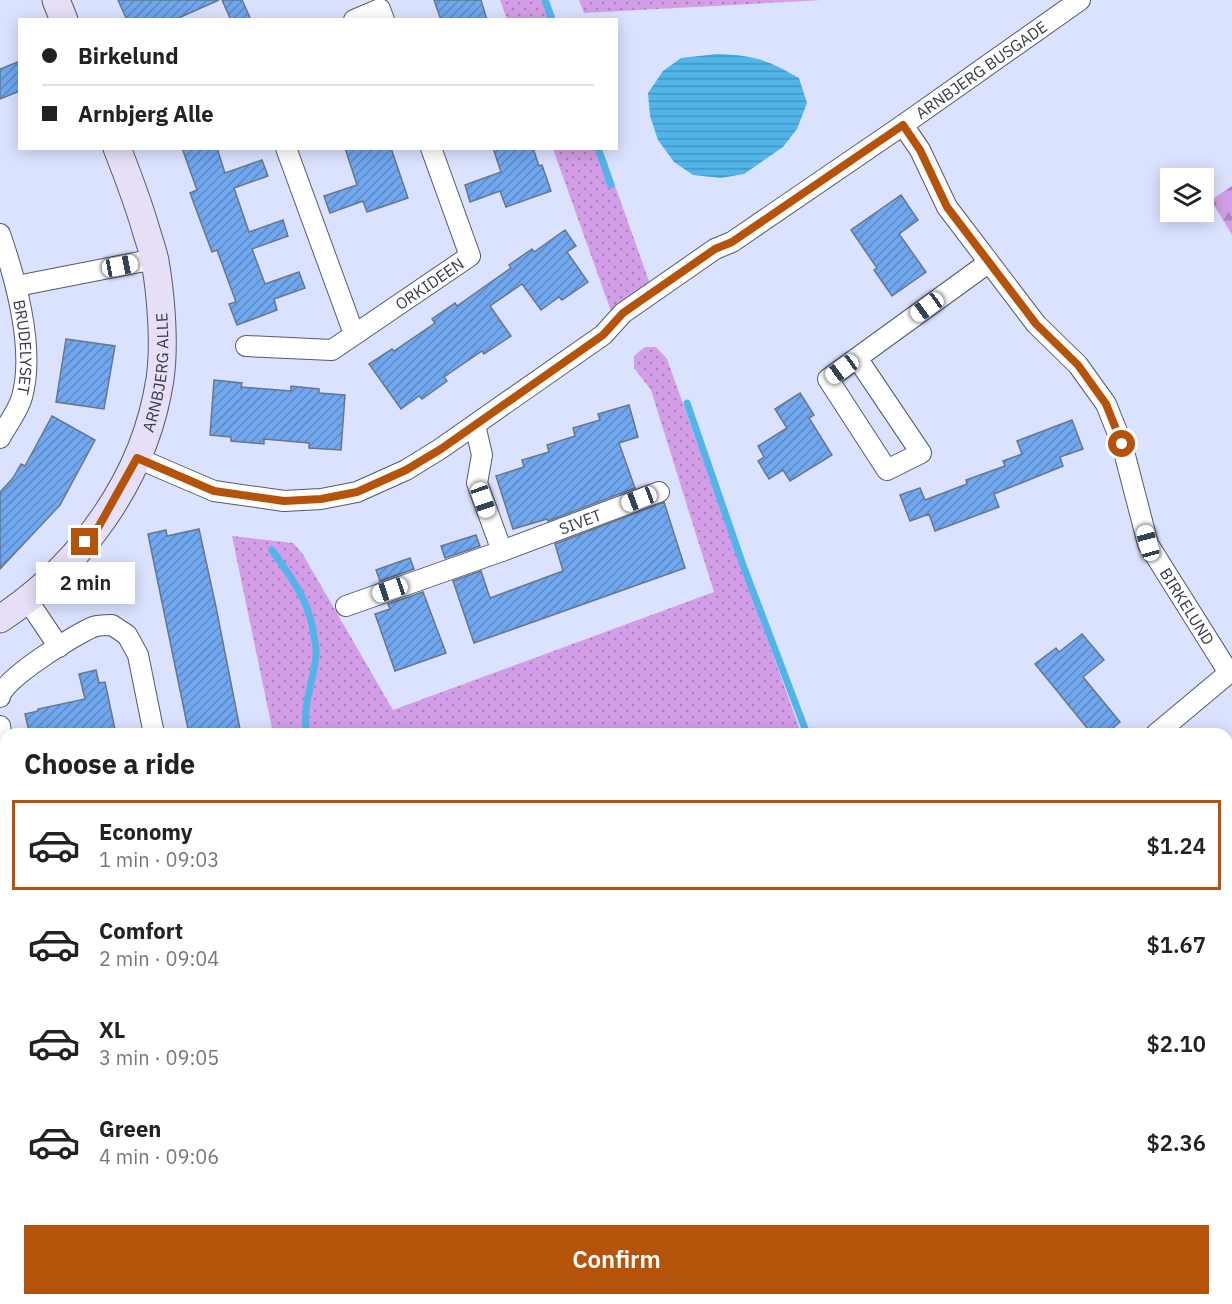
<!DOCTYPE html>
<html lang="en">
<head>
<meta charset="utf-8">
<style>
	body { margin:0; font-family:"IBM Plex Sans",sans-serif; background:#f6f6f6; color:#222; height:100vh; display:flex; flex-direction:column; font-size:22px; white-space:nowrap }
	* { box-sizing:border-box; margin:0 }
	p { font-size:20px; color:#767676 }
	.icon { flex:none; width:33px; height:33px; fill:none; stroke:currentColor; stroke-width:2; stroke-linecap:round; stroke-linejoin:round }
	.map { position:relative; flex:1; overflow:hidden }
	.drawer { position:absolute; left:0px; top:728px; width:1233px; height:578px; display:flex; flex-direction:column; background:#fff; border-radius:18px 18px 0 0; box-shadow:0 3px 15px #0003 }
	.drawer>* { flex:none }
	.guide { position:absolute; left:18px; top:18px; width:600px; height:132px; border-radius:0px; box-shadow:0 3px 15px #0003; display:grid; align-content:center; height:132px; padding:0 24px; background:#fff }
	.fabs { position:absolute; left:1160px; top:168px; display:grid; gap:12px }
	.fabs a { display:grid; place-items:center; width:54px; height:54px; border-radius:0px; background:#fff; box-shadow:0 3px 15px #0003; font-size:30px }
	.end { position:absolute; width:27px; height:27px; margin:-14px; border:8px solid #b45309; background:#fff; box-shadow:0 0 0 3px #fff }
	.from { border-radius:50% }
	.bubble { position:absolute; height:42px; border-radius:0px; background:#fff; box-shadow:0 3px 15px #0003; font-size:20px; font-weight:600; line-height:42px; text-align:center }
	.car { position:absolute; width:18px; height:36px; margin:-18px -9px; border-radius:8px; box-shadow:0 0 4px 2px #0007; background:linear-gradient(#fff 24%,#345 0 40%,#fff 0 76%,#345 0 86%,#fff 0) }
	.guide b { display:flex; align-items:center; gap:21px; height:57px; font-size:22px }
	.guide b+b { border-top:2px solid #e0e0e0 }
	.guide i { width:15px; height:15px; background:#222 }
	ul { padding:0; list-style:none }
	li { display:flex; align-items:center; gap:18px; height:90px; margin:0 12px 9px; padding:0 12px; border:3px solid transparent; border-radius:0px }
	li div { flex:1 }
	li b { display:block; font-size:22px }
	li em { font-style:normal; font-weight:600 }
	li.on { border-color:#b45309 }
	li>.icon { width:54px; height:54px; stroke-width:1.5 }
	h2 { padding:0 24px; font-size:27px; line-height:72px }
	.button { display:flex; gap:12px; margin-top:auto; padding:12px 24px }
	.button a { flex:1; height:69px; border-radius:0px; background:#b45309; color:#fff; font-size:24px; font-weight:600; line-height:69px; text-align:center }
	.map>svg:first-child { display:block }
	.grass { fill:url(#grass-dots) }
	.forest { fill:url(#forest-firs) }
	.water { fill:url(#water-rules) }
	.lines { fill:none; stroke-linecap:round; stroke-linejoin:round }
	.stream { stroke:#51b5ea; stroke-width:7 }
	.building { fill:url(#building-hatch); stroke:#66778c; stroke-width:1.5 }
	.street-casing { stroke:#545971; stroke-width:22 }
	.secondary-casing { stroke:#545971; stroke-width:29 }
	.street { stroke:#fff; stroke-width:20 }
	.secondary { stroke:#e6dff7; stroke-width:27 }
	.route { stroke:#b45309; stroke-width:8 }
	.labels { text-anchor:middle; dominant-baseline:central; stroke-width:5; stroke-linejoin:round; paint-order:stroke }
	.street-label { font-size:16px; fill:#393c47; stroke:#dbe2fe }
</style>
</head>
<body>
<div class="map">
<svg width="1232" height="1304" viewBox="0 0 1232 1304">
	<defs>
		<pattern id="grass-dots" width="8" height="8" patternUnits="userSpaceOnUse" patternTransform="scale(1.5)"><rect width="8" height="8" fill="#d39ee7"/><path d="M2 2h.1M6 6h.1" fill="none" stroke="#ac82bd" stroke-width="1.8" stroke-linecap="round"/></pattern>
		<pattern id="forest-firs" width="22" height="20" patternUnits="userSpaceOnUse" patternTransform="scale(1.5)"><rect width="22" height="20" fill="#d39ee7"/><path d="M5 1l3.5 6h-7zM16 11l3.5 6h-7z" fill="#ac82bd"/></pattern>
		<pattern id="water-rules" width="6" height="5" patternUnits="userSpaceOnUse" patternTransform="scale(1.5)"><rect width="6" height="5" fill="#51b5ea"/><path d="M0 2.5h6" fill="none" stroke="#4494bf"/></pattern>
		<pattern id="building-hatch" width="6" height="6" patternUnits="userSpaceOnUse" patternTransform="scale(1.5)"><rect width="6" height="6" fill="#70a7ef"/><path d="M-1 1l2-2M0 6l6-6M5 7l2-2" fill="none" stroke="#5d89c3"/></pattern>
	</defs>
	<rect width="100%" height="100%" fill="#dbe2fe"/>
	<g class="grass">
		<polygon points="500,0 549,0 556,19 507,19"/>
		<polygon points="579,0 822,0 584,13"/>
		<polygon points="553,149 602,149 650,284 611,311"/>
		<polygon points="645,347 656,347 667,359 801,733 273,733 232,536 293,543 302,553 393,710 714,592 651,390 634,368 634,356"/>
		<polygon points="0,1130 6,1136 6,1266 0,1263"/>
		<polygon points="189,1299 244,1299 234,1304 185,1304"/>
		<polygon points="337,1299 1077,1299 1060,1304 326,1304"/>
	</g>
	<polygon class="forest" points="1232,186 1232,235 1211,200"/>
	<g class="water">
		<path d="M717 54C754 55 767 60 799 78L807 103 797 129 783 147 744 174 721 178 693 175 674 162 658 140 650 116 648 93 663 71 681 58Z"/>
		<polygon points="1232,1239 1232,1299 1227,1293 1227,1243"/>
		<polygon points="0,1263 6,1266 6,1299 189,1299 185,1304 0,1304"/>
		<polygon points="1095,1299 1114,1299 1119,1304 1079,1304"/>
	</g>
	<g class="lines">
		<g class="stream">
			<polyline points="545,0 552,20"/>
			<polyline points="598,148 611,185"/>
			<polyline points="687,403 743,565 807,734"/>
			<path d="M272 550C292 579 310 601 314 637 315 643 317 649 316 655 314 681 301 707 307 734"/>
			<polyline points="189,1299 208,1302 231,1299"/>
		</g>
	</g>
	<g class="building">
		<polygon points="118,0 219,0 174,20 127,20"/>
		<polygon points="222,0 242,0 251,20 231,20"/>
		<polygon points="434,0 481,0 487,20 441,20"/>
		<polygon points="20,61 20,91 0,99 0,69"/>
		<polygon points="182,148 217,148 225,173 262,160 268,176 234,188 249,232 283,220 288,236 252,249 265,284 299,272 305,288 274,299 277,310 237,325 229,304 236,302 217,250 212,252 190,193 197,190"/>
		<polygon points="345,148 391,148 408,198 367,212 363,201 330,213 324,196 357,185"/>
		<polygon points="493,148 533,148 539,166 542,165 551,191 506,207 500,191 470,202 465,185 501,172"/>
		<polygon points="901,195 918,220 899,234 926,272 892,296 874,270 877,268 851,230"/>
		<polygon points="565,230 576,246 567,252 588,282 562,300 559,297 541,310 522,284 490,306 511,336 484,354 482,351 444,377 447,381 422,399 419,396 401,409 369,364 392,349 394,351 435,323 432,319 455,303 457,306 511,268 509,265 532,249 534,252"/>
		<polygon points="66,339 115,346 104,409 56,402"/>
		<polygon points="214,380 242,383 241,387 291,391 291,386 319,389 319,393 345,395 341,450 309,448 309,443 264,439 264,444 231,441 231,437 210,435"/>
		<polygon points="800,393 814,415 809,418 832,455 790,481 783,470 769,479 758,461 764,457 758,446 787,428 775,409"/>
		<polygon points="629,405 638,437 619,443 635,488 548,521 547,519 513,529 496,476 524,467 522,460 549,452 547,445 575,436 573,428 600,420 598,414"/>
		<polygon points="52,416 95,440 60,505 0,569 0,492 13,478 21,464 25,466"/>
		<polygon points="1072,420 1083,449 1060,457 1063,466 994,494 999,507 935,531 929,514 910,521 900,495 920,488 925,500 967,484 966,480 1005,466 1003,461 1022,454 1017,441"/>
		<polygon points="664,502 685,568 474,643 453,581 481,571 490,598 563,571 555,544"/>
		<polygon points="199,529 216,607 241,734 189,734 148,534 166,530 167,536"/>
		<polygon points="476,535 480,546 445,558 441,546"/>
		<polygon points="410,558 414,569 380,581 376,570"/>
		<polygon points="423,592 446,653 395,671 375,614 390,609 388,604"/>
		<polygon points="1082,634 1104,660 1083,677 1120,722 1106,734 1092,734 1035,664 1056,648 1059,652"/>
		<polygon points="96,670 99,683 105,682 116,734 43,734 42,728 29,731 25,714 38,711 38,709 85,699 79,674"/>
	</g>
	<g class="lines">
		<g class="street-casing">
			<g id="street">
				<polyline points="354,20 380,9 384,20"/>
				<path id="s1" d="M903 125 920 150 947 207 1036 324 1078 365 1106 404 1122 444 1148 544 1229 673 1156 734"/>
				<polyline points="286,148 354,334"/>
				<path id="s2" d="M0 234C16 280 35 350 22 397 18 411 7 425 0 438"/>
				<polyline points="17,286 155,259"/>
				<path id="s3" d="M246 346 332 350 470 256 431 148"/>
				<polyline points="857,358 921,453 887,470 828,379 988,263"/>
				<polyline points="475,425 482,455 477,483 502,551"/>
				<path id="s4" d="M137 458 214 491 284 501 321 499 357 492 406 470 440 449 603 335 623 313 715 249 732 242 903 125 1080 0"/>
				<polyline points="28,601 59,647"/>
				<path id="s5" d="M346 606 502 551 659 492"/>
				<path d="M0 697C1 680 76 634 93 627 98 625 106 625 112 625L127 635 138 655 154 734"/>
				<polyline points="0,726 6,762"/>
			</g>
		</g>
		<g class="secondary-casing">
			<g id="secondary">
				<polyline points="56,0 64,20"/>
				<path id="s6" d="M0 619C82 565 145 478 160 379 165 345 161 295 155 261 153 251 149 240 146 230 138 202 128 176 117 148"/>
			</g>
		</g>
		<use href="#street" class="street"/>
		<use href="#secondary" class="secondary"/>
	</g>
	<g class="lines">
		<polyline class="route" points="85,542 99,526 137,458 214,491 284,501 321,499 357,492 406,470 441,449 603,335 623,313 715,249 732,242 903,125 920,150 947,207 1036,324 1078,365 1106,404 1122,444"/>
	</g>
	<g class="labels">
		<g class="street-label">
			<text stroke="none"><textPath href="#s4" startOffset="984">ARNBJERG BUSGADE</textPath></text>
			<text stroke="none"><textPath href="#s3" startOffset="204">ORKIDEEN</textPath></text>
			<text stroke="none"><textPath href="#s2" startOffset="116">BRUDELYSET</textPath></text>
			<text stroke="none"><textPath href="#s6" startOffset="303">ARNBJERG ALLE</textPath></text>
			<text stroke="none"><textPath href="#s5" startOffset="249">SIVET</textPath></text>
			<text stroke="none"><textPath href="#s1" startOffset="567">BIRKELUND</textPath></text>
		</g>
	</g>
</svg>
<div class="fabs">
<a><svg class="icon" aria-label="layers" viewBox="0 0 24 24"><path d="M12 4l9 5-9 5-9-5zM3 14l9 5 9-5"/></svg></a>
</div>
<i class="end from" style="left:1122px;top:444px"></i>
<i class="end" style="left:85px;top:542px"></i>
<div class="bubble" style="left:36px;top:562px;width:99px">2 min</div>
<i class="car" style="left:120px;top:266px;rotate:79deg"></i>
<i class="car" style="left:927px;top:307px;rotate:234deg"></i>
<i class="car" style="left:842px;top:369px;rotate:234deg"></i>
<i class="car" style="left:639px;top:499px;rotate:249deg"></i>
<i class="car" style="left:483px;top:500px;rotate:161deg"></i>
<i class="car" style="left:1148px;top:543px;rotate:345deg"></i>
<i class="car" style="left:390px;top:590px;rotate:251deg"></i>
<div class="guide">
<b><i class="from"></i>Birkelund</b>
<b><i></i>Arnbjerg Alle</b>
</div>
<section class="drawer">
<h2>Choose a ride</h2>
<ul>
<li class="on"><svg class="icon" aria-label="car" viewBox="0 0 24 24"><path d="M5 17H2v-5l4-1 3-4h7l3 4 3 1v5h-3M9 17h6M6 11h13"/><circle cx="7" cy="17" r="2"/><circle cx="17" cy="17" r="2"/></svg><div><b>Economy</b><p>1 min · 09:03</p></div><em>$1.24</em></li>
<li><svg class="icon" aria-label="car" viewBox="0 0 24 24"><path d="M5 17H2v-5l4-1 3-4h7l3 4 3 1v5h-3M9 17h6M6 11h13"/><circle cx="7" cy="17" r="2"/><circle cx="17" cy="17" r="2"/></svg><div><b>Comfort</b><p>2 min · 09:04</p></div><em>$1.67</em></li>
<li><svg class="icon" aria-label="car" viewBox="0 0 24 24"><path d="M5 17H2v-5l4-1 3-4h7l3 4 3 1v5h-3M9 17h6M6 11h13"/><circle cx="7" cy="17" r="2"/><circle cx="17" cy="17" r="2"/></svg><div><b>XL</b><p>3 min · 09:05</p></div><em>$2.10</em></li>
<li><svg class="icon" aria-label="car" viewBox="0 0 24 24"><path d="M5 17H2v-5l4-1 3-4h7l3 4 3 1v5h-3M9 17h6M6 11h13"/><circle cx="7" cy="17" r="2"/><circle cx="17" cy="17" r="2"/></svg><div><b>Green</b><p>4 min · 09:06</p></div><em>$2.36</em></li>
</ul>
<div class="button"><a>Confirm</a></div>
</section>
</div>
</body>
</html>
